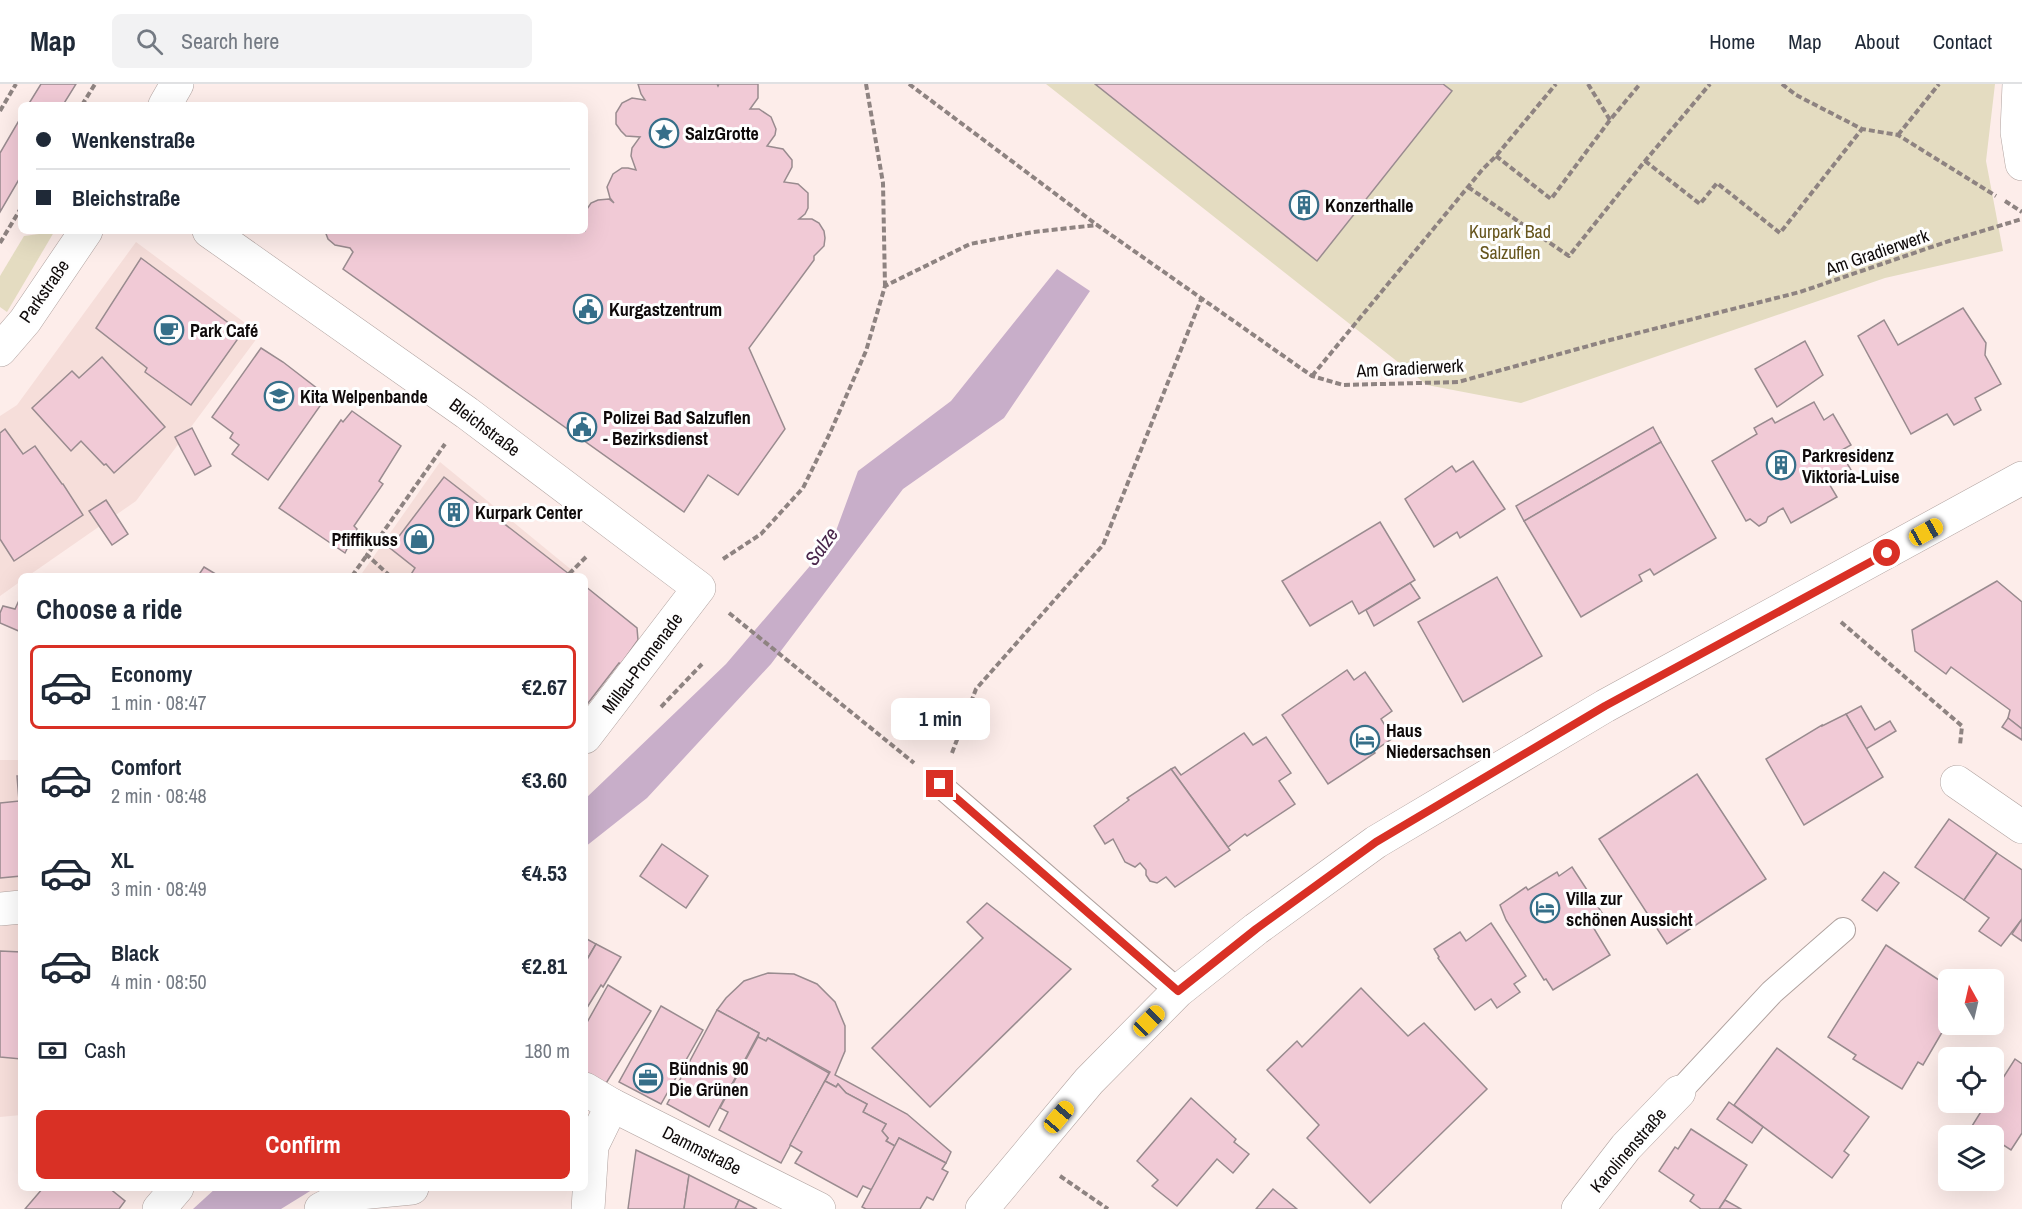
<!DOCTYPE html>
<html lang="en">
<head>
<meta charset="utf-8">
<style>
	body { margin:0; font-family:"Archivo Narrow",sans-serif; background:#f2f2f3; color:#1f2937; height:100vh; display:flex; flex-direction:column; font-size:22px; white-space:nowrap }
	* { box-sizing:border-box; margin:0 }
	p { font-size:20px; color:#747a83 }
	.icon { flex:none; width:33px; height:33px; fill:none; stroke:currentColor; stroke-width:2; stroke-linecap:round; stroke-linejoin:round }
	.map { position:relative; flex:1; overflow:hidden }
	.side { position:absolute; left:18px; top:489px; width:570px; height:618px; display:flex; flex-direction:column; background:#fff; border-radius:9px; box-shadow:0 6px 24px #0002 }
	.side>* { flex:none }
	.banner { position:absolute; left:18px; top:18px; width:570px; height:132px; border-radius:9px; box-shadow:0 6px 24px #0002; display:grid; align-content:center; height:132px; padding:0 18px; background:#fff }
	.needle { width:39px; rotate:352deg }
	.tools { position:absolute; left:1938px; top:885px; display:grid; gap:12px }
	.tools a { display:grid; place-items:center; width:66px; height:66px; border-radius:9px; background:#fff; box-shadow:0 6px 24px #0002; font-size:30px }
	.end { position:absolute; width:27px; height:27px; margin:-14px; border:8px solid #d93025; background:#fff; box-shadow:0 0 0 3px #fff }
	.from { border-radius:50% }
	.bubble { position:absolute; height:42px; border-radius:9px; background:#fff; box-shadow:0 6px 24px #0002; font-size:20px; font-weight:700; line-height:42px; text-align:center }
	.car { position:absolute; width:18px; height:36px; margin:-18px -9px; border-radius:8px; box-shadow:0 0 4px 2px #0007; background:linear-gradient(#f5c518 24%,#345 0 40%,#f5c518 0 76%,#345 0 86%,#f5c518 0) }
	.banner b { display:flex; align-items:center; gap:21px; height:57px; font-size:22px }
	.banner b+b { border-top:2px solid #e0e1e3 }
	.banner i { width:15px; height:15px; background:#1f2937 }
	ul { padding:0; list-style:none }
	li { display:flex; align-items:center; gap:18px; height:84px; margin:0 12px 9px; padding:0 6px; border:3px solid transparent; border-radius:9px }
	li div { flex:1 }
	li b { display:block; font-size:22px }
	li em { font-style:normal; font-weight:700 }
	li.on { border-color:#d93025 }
	li>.icon { width:54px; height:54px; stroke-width:1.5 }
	h2 { padding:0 18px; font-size:27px; line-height:72px }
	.pay { display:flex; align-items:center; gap:15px; height:66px; padding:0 18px; font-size:22px }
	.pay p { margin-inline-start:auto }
	.cta { display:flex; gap:12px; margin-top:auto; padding:12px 18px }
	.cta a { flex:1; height:69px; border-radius:9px; background:#d93025; color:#fff; font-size:24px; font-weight:700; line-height:69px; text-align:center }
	header { display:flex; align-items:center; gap:36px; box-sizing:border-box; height:84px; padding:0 30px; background:#fff; border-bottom:2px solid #e0e1e3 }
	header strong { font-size:28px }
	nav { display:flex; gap:33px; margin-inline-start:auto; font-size:21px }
	.search { width:420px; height:54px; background:#f2f2f3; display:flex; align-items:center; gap:15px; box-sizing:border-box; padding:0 21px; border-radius:9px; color:#747a83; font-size:22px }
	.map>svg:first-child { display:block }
	.built { fill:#f6deda }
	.green { fill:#e4dcc1 }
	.water { fill:#c8aec9 }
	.building { fill:#f1cad6; stroke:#998b8f; stroke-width:1.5 }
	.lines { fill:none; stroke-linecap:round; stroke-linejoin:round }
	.service-casing { stroke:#b0a29f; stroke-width:26 }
	.pedestrian-casing { stroke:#b0a29f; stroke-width:34 }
	.minor-casing { stroke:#b0a29f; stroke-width:34 }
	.path { stroke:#8e8381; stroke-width:4; stroke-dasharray:6 3; stroke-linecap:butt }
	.service { stroke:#fff; stroke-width:24 }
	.pedestrian { stroke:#fff; stroke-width:33 }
	.minor { stroke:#fff; stroke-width:33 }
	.route { stroke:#d93025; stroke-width:8 }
	.labels { text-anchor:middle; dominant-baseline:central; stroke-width:6; stroke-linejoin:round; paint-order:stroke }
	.poi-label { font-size:18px; font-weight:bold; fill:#0f0a0a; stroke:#fefefe; text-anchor:start }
	.park-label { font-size:18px; fill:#66551d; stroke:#fefefe }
	.street-label { font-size:18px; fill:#0f0a0a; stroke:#fefefe }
	.water-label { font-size:20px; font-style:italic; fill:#49264b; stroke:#fefefe }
</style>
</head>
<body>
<header>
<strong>Map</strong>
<div class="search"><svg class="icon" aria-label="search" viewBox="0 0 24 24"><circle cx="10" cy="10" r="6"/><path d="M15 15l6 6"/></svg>Search here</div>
<nav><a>Home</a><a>Map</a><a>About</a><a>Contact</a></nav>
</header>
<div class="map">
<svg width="2022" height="1125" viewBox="0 0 2022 1125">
	<rect width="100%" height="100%" fill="#fdedea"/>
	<g class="built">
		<polygon points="136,158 260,250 136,417 28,492 21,492 21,497 0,512 0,332 17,321"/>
		<polygon points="440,378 579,492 360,492"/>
		<polygon points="0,676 21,676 21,1031 0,1033"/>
	</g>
	<g class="green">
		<polygon points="1046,0 1995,0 1986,77 2003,167 1885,194 1521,319 1427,301"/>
		<polygon points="54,148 7,228 0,223 0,192 24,152"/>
	</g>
	<g class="water">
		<polygon points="1057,185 1090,207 1004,334 903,405 771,580 647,714 585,763 585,715 726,580 833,455 858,387 951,317"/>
		<polygon points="216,1104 315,1104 281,1125 193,1125"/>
	</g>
	<g class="building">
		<polygon points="41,0 76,0 63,21 28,21"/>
		<polygon points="638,0 717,0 718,2 719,0 758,0 758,14 750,25 759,25 771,33 776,45 775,51 767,62 783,65 792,76 792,83 784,98 798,100 808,109 808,124 805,130 799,135 812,135 819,139 824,147 825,154 824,162 814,172 814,176 749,264 785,345 738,411 708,391 684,428 343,185 353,168 350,164 335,161 328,155 325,147 585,147 585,128 591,119 598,116 609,115 614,119 610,114 607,103 613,90 622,84 628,84 636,86 631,72 632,64 640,53 626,52 621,47 616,40 616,29 622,19 632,14 645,16 641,10"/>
		<polygon points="1095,0 1443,0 1452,7 1317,177"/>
		<polygon points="21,33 21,92 0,128 0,69"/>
		<polygon points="141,174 242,249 191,321 145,288 147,284 96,244"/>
		<polygon points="1963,224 1986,259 1985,271 2001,300 1975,314 1981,326 1954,341 1947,330 1911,350 1858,252 1884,236 1898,261"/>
		<polygon points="1805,257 1823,291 1777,323 1755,285"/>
		<polygon points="261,264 283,278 327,312 268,396 232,370 239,361 230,354 233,349 212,333"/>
		<polygon points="102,273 165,343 114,389 106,380 104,381 81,357 71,367 32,324 72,287 79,294"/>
		<polygon points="1814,318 1824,336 1833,330 1851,361 1840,367 1851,386 1828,398 1837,413 1791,439 1783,424 1768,433 1766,438 1759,442 1750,435 1746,437 1712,377 1757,350 1754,344 1772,334 1775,339"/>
		<polygon points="352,327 401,362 379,397 383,400 354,442 357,445 345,469 279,424 341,336 343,338"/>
		<polygon points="1653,343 1661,358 1524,437 1516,422"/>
		<polygon points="192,344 211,382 195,391 175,353"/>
		<polygon points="5,345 23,370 35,362 62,400 63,400 83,431 14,477 0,455 0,349"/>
		<polygon points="1661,358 1716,454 1654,491 1650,485 1639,491 1642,497 1581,533 1524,437"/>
		<polygon points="1473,377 1505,425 1460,454 1457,448 1434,463 1405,415 1452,382 1456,388"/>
		<polygon points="444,393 569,490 572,492 410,492 415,484 390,464"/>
		<polygon points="106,416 128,450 112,461 89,427"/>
		<polygon points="1380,438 1415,496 1359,530 1352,517 1310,542 1282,497"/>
		<polygon points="204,483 219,492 198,492"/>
		<polygon points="1497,493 1542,572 1463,618 1418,538"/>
		<polygon points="1997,497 2022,518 2022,645 2008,634 2010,626 1951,583 1946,590 1915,567 1912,546"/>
		<polygon points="1410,499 1420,514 1374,542 1366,526"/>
		<polygon points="585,502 637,544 638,556 621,580 619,579 585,623"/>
		<polygon points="21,512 21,548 0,539 0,529 3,522 15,525"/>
		<polygon points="1347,586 1354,596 1365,588 1392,627 1381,635 1393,654 1374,667 1375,669 1328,700 1282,631"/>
		<polygon points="1861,622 1875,646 1890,637 1896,647 1866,665 1846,630"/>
		<polygon points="1846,630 1883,693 1804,741 1766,675 1822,641 1822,642"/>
		<polygon points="2008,634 2022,645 2022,656 2002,643"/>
		<polygon points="1244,649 1253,661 1266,653 1291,689 1279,697 1295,720 1247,752 1245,750 1228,763 1171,685 1175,683 1181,691"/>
		<polygon points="1171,685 1230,766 1175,803 1166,793 1157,799 1150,797 1146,791 1146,786 1140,779 1135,783 1125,778 1113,755 1105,760 1094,742 1129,716 1127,714"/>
		<polygon points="1697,690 1766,795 1667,860 1599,755"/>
		<polygon points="17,692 21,692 21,732 19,717"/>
		<polygon points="19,717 21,792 0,794 0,719"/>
		<polygon points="1949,735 1997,769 1964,816 1915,783"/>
		<polygon points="662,760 708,792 686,824 640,792"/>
		<polygon points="1997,769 2022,786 2022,835 2001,862 1979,847 1989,834 1964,816"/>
		<polygon points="1572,783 1606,835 1593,843 1610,871 1553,906 1546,895 1544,896 1506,836 1500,821 1526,803 1528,806 1557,788 1559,792"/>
		<polygon points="1884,788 1899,799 1877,827 1862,816"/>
		<polygon points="987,819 1071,885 930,1023 872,964 983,854 967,838"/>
		<polygon points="2022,835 2022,857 2012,850"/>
		<polygon points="1491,839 1526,892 1514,900 1520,908 1497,924 1491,915 1475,926 1438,874 1439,873 1434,865 1460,848 1466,857"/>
		<polygon points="585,854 596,860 585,879"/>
		<polygon points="596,860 621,873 603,903 601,901 585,927 585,879"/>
		<polygon points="1886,861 1948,902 1948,934 1947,937 1948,938 1923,981 1918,978 1902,1005 1853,975 1856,971 1828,953"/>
		<polygon points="0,867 21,868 21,975 0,973"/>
		<polygon points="768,889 794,890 817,900 835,918 845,942 845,967 835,991 907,1030 951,1068 946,1079 899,1054 895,1062 886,1057 888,1054 882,1047 886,1040 863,1028 867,1020 846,1009 838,1000 836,1003 825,997 830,988 768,954 766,957 758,953 759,949 717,926 726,914 744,897"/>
		<polygon points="608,901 651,927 605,1001 585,989 585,942"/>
		<polygon points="1361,904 1408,952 1424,939 1487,1005 1370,1119 1307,1054 1319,1041 1267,986 1297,957 1302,963"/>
		<polygon points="661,922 703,946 661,1020 619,998"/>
		<polygon points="717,926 759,949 709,1043 667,1020"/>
		<polygon points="758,953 766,957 768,954 829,989 781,1079 719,1046 728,1028 720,1024"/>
		<polygon points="1777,964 1869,1033 1844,1067 1849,1071 1832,1094 1734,1021"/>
		<polygon points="2015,975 2022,980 2022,1049 2011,1066 1994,1055 1994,1052 1988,1052 1972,1042 1987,1018 1994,1018 1994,1008"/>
		<polygon points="825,997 836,1003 838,1000 846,1009 867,1020 863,1028 886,1040 882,1047 888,1054 886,1057 895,1062 872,1106 863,1102 857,1113 795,1079 802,1068 790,1061"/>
		<polygon points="1191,1014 1236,1055 1234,1058 1249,1070 1233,1089 1217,1075 1177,1122 1152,1102 1158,1096 1137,1077"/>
		<polygon points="1729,1018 1763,1043 1752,1059 1717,1035"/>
		<polygon points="1691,1045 1747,1081 1719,1125 1701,1125 1690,1117 1694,1111 1659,1087 1675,1063 1678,1065"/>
		<polygon points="899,1054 946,1079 942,1085 948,1088 933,1116 927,1113 920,1125 866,1125 862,1123"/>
		<polygon points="636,1066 689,1091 684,1125 628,1125"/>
		<polygon points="689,1091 739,1116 735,1125 684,1125"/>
		<polygon points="43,1104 109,1104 125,1117 119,1125 25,1125"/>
		<polygon points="1273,1105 1297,1125 1256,1125"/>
		<polygon points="739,1116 757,1125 735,1125"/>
		<polygon points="1725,1116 1741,1125 1719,1125"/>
	</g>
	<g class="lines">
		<g class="service-casing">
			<g id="service">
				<polyline points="940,701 1178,907"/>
				<polyline points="1679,1008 1772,908 1843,846"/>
			</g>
		</g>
		<g class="pedestrian-casing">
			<g id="pedestrian">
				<polyline points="165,21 177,0"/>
				<polyline points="209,147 467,329 699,504 585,653"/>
				<polyline points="0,266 25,237 86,147"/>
				<polyline points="0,825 21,823"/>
				<polyline points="585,1005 612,1021"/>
				<polyline points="159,1125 177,1104"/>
				<polyline points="321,1125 350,1110"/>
			</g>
		</g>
		<g class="minor-casing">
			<g id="minor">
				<polyline points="2019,0 2017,48 2022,80"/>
				<polyline points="1957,698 2022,743"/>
				<polyline points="350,1110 412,1104"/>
				<polyline points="588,1125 592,1062 612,1021 819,1125"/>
				<polyline points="982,1125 1089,997 1178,907 1256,845 1376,758 1605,622 2022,394"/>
				<polyline points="1578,1125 1626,1063 1679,1008"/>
			</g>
		</g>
		<g class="path">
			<polyline points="866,0 883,99 885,202"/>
			<polyline points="909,0 1097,141 1312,292 1343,301 1458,298 1610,256 1800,208 1949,157 2022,135"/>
			<polyline points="1588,0 1610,36"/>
			<polyline points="1782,0 1796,11 1862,45 1898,51 1996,112"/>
			<polyline points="82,21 95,0"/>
			<polyline points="0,27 16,0"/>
			<polyline points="1898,51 1939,0"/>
			<polyline points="1496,72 1551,115 1610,36 1640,0"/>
			<polyline points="1645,77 1700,120 1717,99 1780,149 1862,45"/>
			<polyline points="1468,103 1569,172 1645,77 1710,0"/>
			<polyline points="2005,117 2022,128"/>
			<polyline points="0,159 21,124"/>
			<polyline points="1312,292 1482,86 1496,72 1556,0"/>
			<polyline points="723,475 761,450 803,404 830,349 866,267 885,202 970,160 1033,148 1097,141"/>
			<polyline points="569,490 588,471"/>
			<polyline points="352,492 367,471"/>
			<polyline points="390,492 367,471 445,360"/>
			<polyline points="729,529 914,679"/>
			<polyline points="1841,538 1962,642 1960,661"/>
			<polyline points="661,623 702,580"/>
			<polyline points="952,669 976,605 1103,461 1202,213"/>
			<polyline points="1060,1092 1108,1125"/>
		</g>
		<use href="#service" class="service"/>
		<use href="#pedestrian" class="pedestrian"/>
		<use href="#minor" class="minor"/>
	</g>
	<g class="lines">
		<polyline class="route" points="940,700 1178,907 1256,845 1376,758 1605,622 1887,469"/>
	</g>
	<defs>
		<g id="sight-ring" transform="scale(1.5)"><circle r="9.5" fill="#fefefe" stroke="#366f89" stroke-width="1.5"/><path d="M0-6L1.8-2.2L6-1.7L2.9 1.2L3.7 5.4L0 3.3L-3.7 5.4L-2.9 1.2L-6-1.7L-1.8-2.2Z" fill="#366f89"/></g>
		<g id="building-ring" transform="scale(1.5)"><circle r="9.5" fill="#fefefe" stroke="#366f89" stroke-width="1.5"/><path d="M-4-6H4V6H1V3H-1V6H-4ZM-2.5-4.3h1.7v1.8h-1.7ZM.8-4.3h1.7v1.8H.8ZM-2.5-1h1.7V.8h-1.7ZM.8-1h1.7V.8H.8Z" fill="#366f89"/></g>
		<g id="civic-ring" transform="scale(1.5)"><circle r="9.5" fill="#fefefe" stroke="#366f89" stroke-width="1.5"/><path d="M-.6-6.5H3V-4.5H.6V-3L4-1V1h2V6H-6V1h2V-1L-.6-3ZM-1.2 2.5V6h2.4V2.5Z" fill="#366f89"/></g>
		<g id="cafe-ring" transform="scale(1.5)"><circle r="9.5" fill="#fefefe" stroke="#366f89" stroke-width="1.5"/><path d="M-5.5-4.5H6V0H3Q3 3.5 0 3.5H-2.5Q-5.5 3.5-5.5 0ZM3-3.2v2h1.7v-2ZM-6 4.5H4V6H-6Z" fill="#366f89"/></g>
		<g id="school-ring" transform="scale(1.5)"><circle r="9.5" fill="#fefefe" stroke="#366f89" stroke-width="1.5"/><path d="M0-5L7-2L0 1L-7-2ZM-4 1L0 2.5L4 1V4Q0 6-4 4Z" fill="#366f89"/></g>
		<g id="shop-ring" transform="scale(1.5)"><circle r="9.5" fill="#fefefe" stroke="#366f89" stroke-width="1.5"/><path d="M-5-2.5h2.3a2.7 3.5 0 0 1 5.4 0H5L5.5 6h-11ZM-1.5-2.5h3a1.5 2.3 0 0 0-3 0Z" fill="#366f89"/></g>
		<g id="hotel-ring" transform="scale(1.5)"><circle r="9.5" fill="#fefefe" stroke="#366f89" stroke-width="1.5"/><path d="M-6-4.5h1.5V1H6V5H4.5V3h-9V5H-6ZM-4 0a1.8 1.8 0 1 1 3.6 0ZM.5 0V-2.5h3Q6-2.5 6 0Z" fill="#366f89"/></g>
		<g id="office-ring" transform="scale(1.5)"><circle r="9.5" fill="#fefefe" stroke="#366f89" stroke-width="1.5"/><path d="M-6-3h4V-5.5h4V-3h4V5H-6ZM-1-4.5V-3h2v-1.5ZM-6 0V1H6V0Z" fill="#366f89"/></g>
	</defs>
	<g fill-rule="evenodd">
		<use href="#sight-ring" x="664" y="49"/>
		<use href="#building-ring" x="1304" y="121"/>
		<use href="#civic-ring" x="588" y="225"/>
		<use href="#cafe-ring" x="169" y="246"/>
		<use href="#school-ring" x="279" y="312"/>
		<use href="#civic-ring" x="582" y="343"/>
		<use href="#building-ring" x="1781" y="381"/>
		<use href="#building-ring" x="454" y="428"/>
		<use href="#shop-ring" x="419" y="455"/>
		<use href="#hotel-ring" x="1365" y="656"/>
		<use href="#hotel-ring" x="1545" y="824"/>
		<use href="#office-ring" x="648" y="994"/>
	</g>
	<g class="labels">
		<g class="poi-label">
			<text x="685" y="49">SalzGrotte</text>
			<text x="1325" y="121">Konzerthalle</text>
			<text x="609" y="225">Kurgastzentrum</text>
			<text x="190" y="246">Park Café</text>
			<text x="300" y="312">Kita Welpenbande</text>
			<text x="603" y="333">Polizei Bad Salzuflen<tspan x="603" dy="21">- Bezirksdienst</tspan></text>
			<text x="1802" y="371">Parkresidenz<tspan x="1802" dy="21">Viktoria-Luise</tspan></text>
			<text x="475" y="428">Kurpark Center</text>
			<text x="398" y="455" text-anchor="end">Pfiffikuss</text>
			<text x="1386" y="646">Haus<tspan x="1386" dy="21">Niedersachsen</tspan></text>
			<text x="1566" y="814">Villa zur<tspan x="1566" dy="21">schönen Aussicht</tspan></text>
			<text x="669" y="984">Bündnis 90<tspan x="669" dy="21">Die Grünen</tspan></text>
		</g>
		<g class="park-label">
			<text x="1510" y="147">Kurpark Bad<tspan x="1510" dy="21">Salzuflen</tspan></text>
		</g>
		<g class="street-label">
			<text transform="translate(1877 168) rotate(-19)">Am Gradierwerk</text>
			<text transform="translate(44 207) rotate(-55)">Parkstraße</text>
			<text transform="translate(1410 284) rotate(-3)">Am Gradierwerk</text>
			<text transform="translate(485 343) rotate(37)">Bleichstraße</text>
			<text transform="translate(642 579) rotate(-53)">Millau-Promenade</text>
			<text transform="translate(702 1066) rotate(27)">Dammstraße</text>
			<text transform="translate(1628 1066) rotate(-49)">Karolinenstraße</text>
		</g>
		<g class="water-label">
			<text transform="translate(821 462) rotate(-54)">Salze</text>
		</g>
	</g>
</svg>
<div class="tools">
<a><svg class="needle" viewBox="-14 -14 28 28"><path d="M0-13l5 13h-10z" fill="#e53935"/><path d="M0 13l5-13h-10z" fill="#747a83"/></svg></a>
<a><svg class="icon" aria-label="locate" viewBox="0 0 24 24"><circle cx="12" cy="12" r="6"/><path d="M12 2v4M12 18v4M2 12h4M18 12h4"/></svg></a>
<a><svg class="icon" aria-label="layers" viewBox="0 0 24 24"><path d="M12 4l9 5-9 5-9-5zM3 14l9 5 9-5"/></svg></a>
</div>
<i class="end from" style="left:1887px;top:469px"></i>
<i class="end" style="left:940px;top:700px"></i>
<div class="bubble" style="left:891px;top:614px;width:99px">1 min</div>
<i class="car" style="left:1926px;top:448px;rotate:61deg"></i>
<i class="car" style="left:1149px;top:937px;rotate:45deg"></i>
<i class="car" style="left:1059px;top:1033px;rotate:40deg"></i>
<div class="banner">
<b><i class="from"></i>Wenkenstraße</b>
<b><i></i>Bleichstraße</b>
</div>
<section class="side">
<h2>Choose a ride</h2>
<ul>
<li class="on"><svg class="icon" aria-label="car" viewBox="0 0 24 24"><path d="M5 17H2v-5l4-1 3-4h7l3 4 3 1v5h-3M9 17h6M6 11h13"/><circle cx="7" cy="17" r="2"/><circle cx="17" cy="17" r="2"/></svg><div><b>Economy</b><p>1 min · 08:47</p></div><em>€2.67</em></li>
<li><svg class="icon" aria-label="car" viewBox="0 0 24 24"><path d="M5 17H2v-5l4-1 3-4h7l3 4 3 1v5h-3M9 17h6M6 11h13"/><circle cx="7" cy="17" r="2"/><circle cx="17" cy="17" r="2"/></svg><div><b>Comfort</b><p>2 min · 08:48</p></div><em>€3.60</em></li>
<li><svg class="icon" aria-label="car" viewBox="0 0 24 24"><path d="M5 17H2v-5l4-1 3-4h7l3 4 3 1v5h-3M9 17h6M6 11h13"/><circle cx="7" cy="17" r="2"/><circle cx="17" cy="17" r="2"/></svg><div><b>XL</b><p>3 min · 08:49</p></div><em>€4.53</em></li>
<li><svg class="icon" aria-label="car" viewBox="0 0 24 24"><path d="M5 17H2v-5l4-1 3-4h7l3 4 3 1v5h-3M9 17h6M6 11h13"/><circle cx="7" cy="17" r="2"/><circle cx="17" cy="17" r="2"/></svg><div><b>Black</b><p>4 min · 08:50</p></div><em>€2.81</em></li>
</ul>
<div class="pay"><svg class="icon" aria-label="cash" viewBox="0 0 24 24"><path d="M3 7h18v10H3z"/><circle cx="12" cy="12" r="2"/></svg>Cash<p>180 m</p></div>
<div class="cta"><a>Confirm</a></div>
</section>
</div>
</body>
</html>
